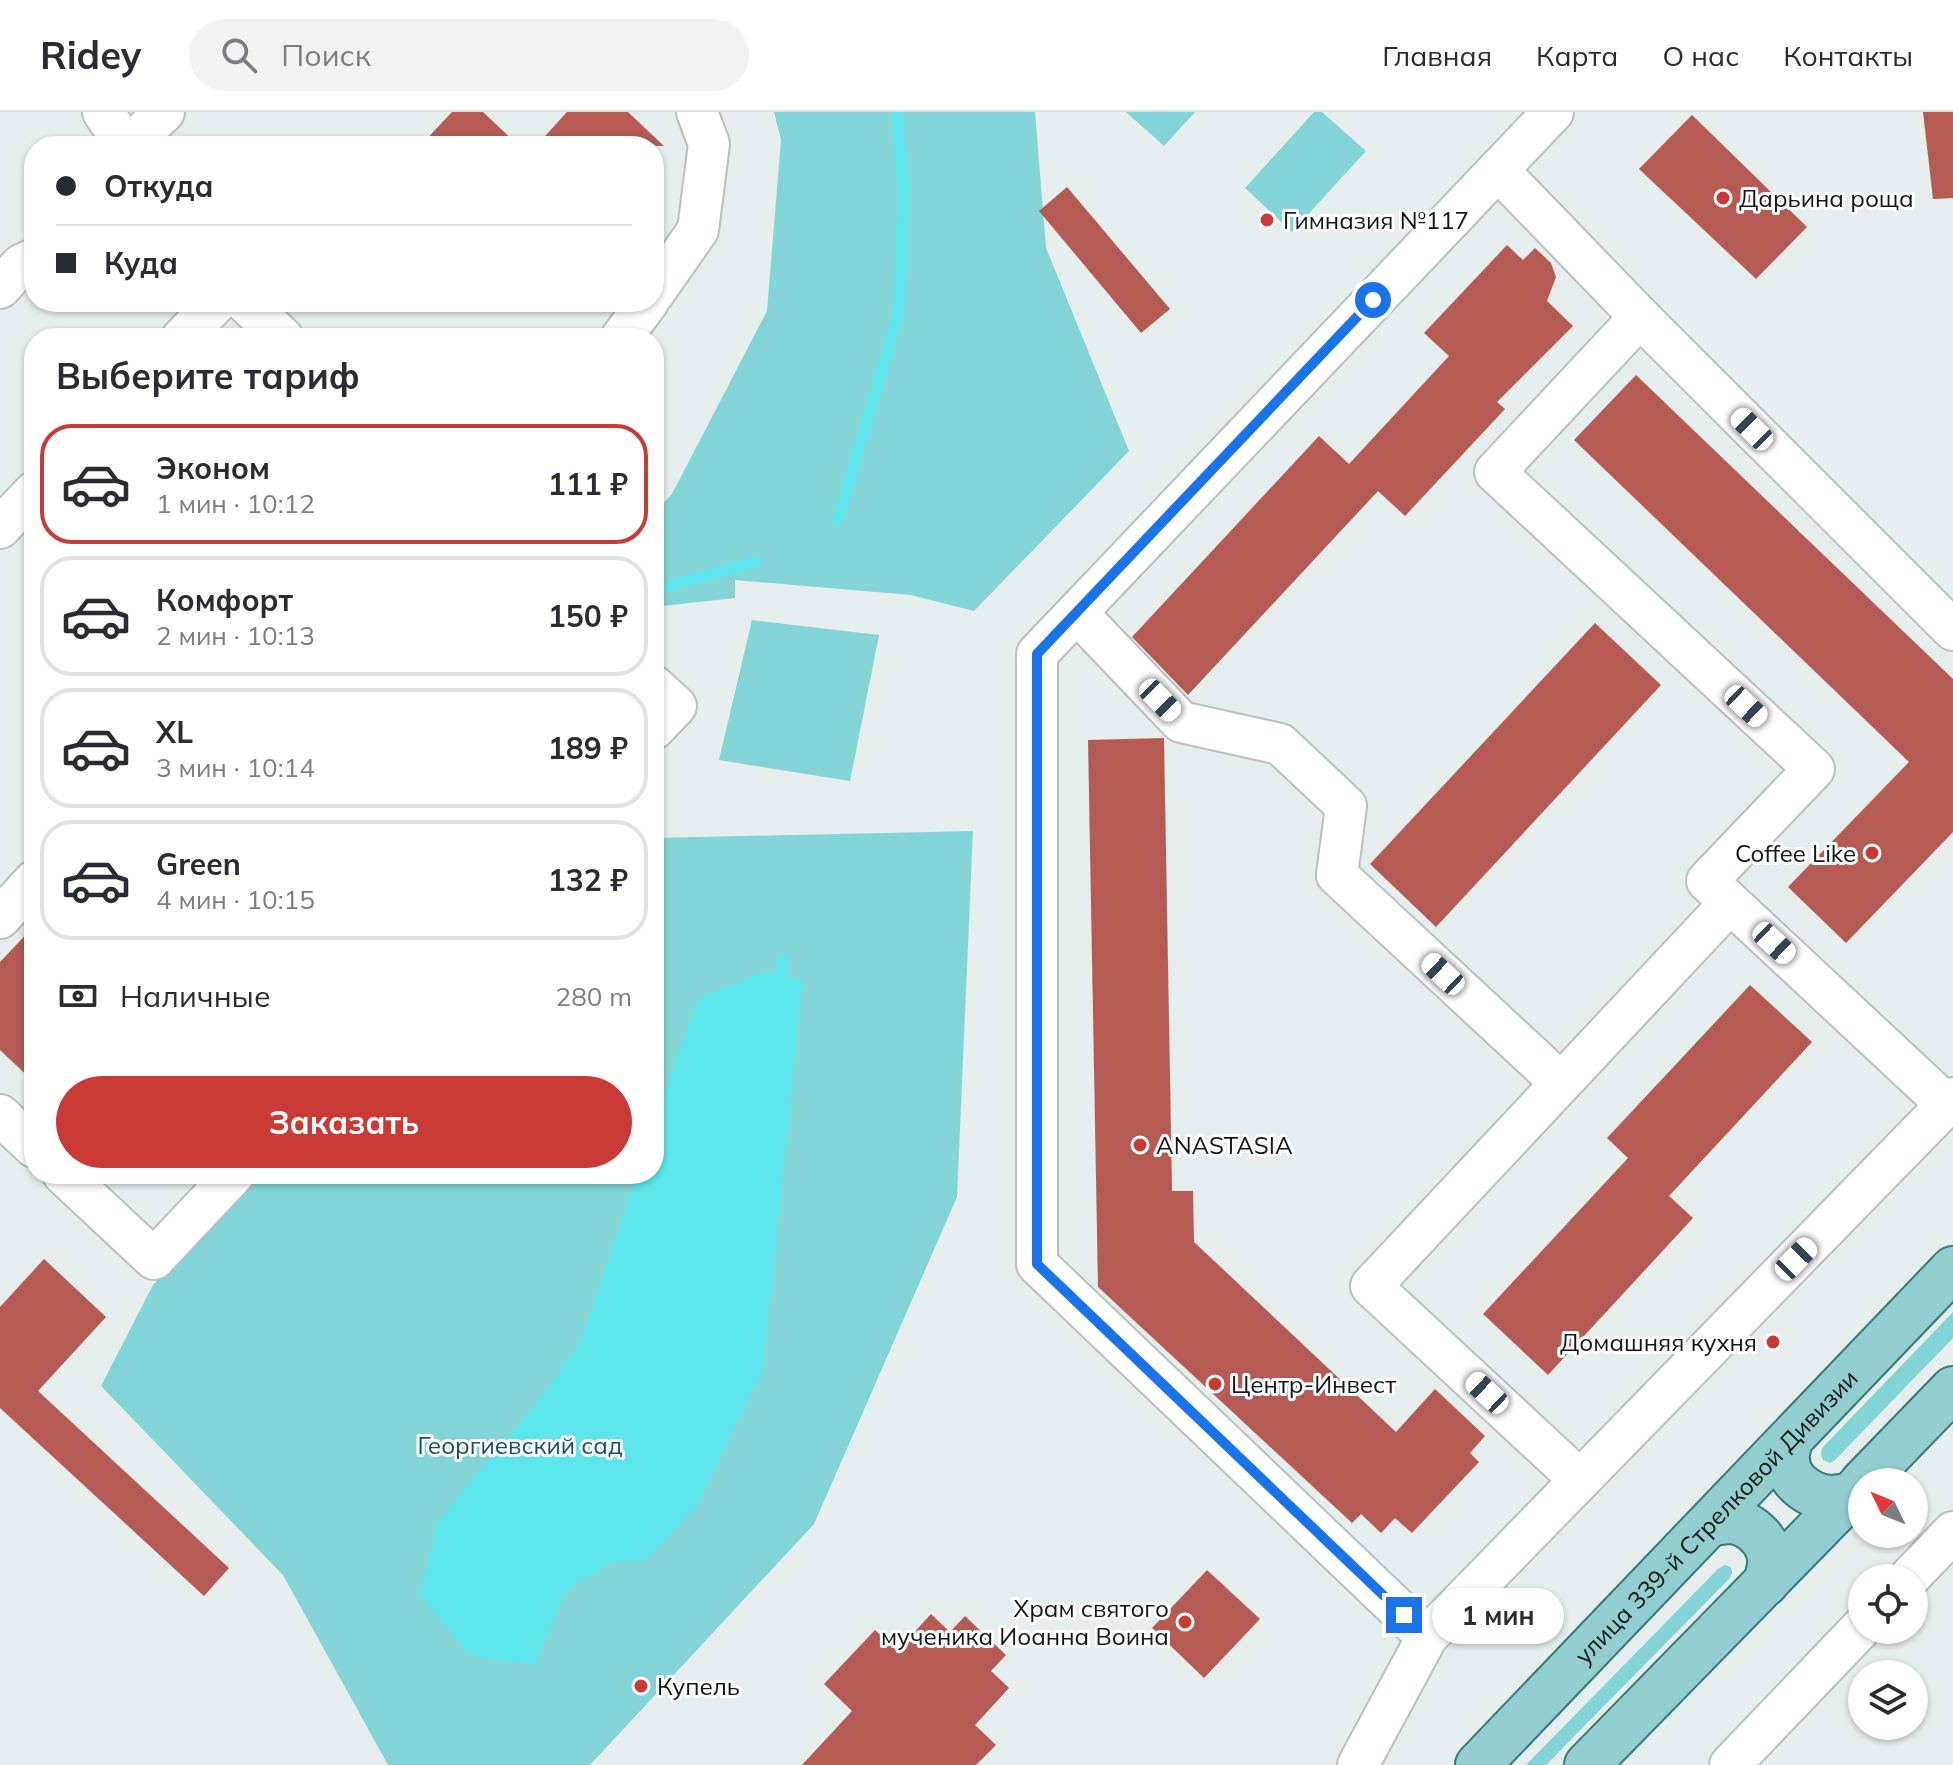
<!DOCTYPE html>
<html lang="ru">
<head>
<meta charset="utf-8">
<style>
	body { margin:0; font-family:Mulish,sans-serif; background:#f2f2f3; color:#2b2b33; height:100vh; display:flex; flex-direction:column; font-size:30px; white-space:nowrap }
	* { box-sizing:border-box; margin:0 }
	p { font-size:26px; color:#7c7c81 }
	.icon { flex:none; width:44px; height:44px; fill:none; stroke:currentColor; stroke-width:2; stroke-linecap:round; stroke-linejoin:round }
	.map { position:relative; flex:1; overflow:hidden }
	.sheet { position:absolute; left:24px; top:216px; width:640px; height:856px; display:flex; flex-direction:column; background:#fff; border-radius:32px; box-shadow:0 2px 6px #0004 }
	.sheet>* { flex:none }
	.hud { position:absolute; left:24px; top:24px; width:640px; height:176px; border-radius:32px; box-shadow:0 2px 6px #0004; display:grid; align-content:center; height:176px; padding:0 32px; background:#fff }
	.needle { width:52px; rotate:313deg }
	.controls { position:absolute; left:1848px; top:1356px; display:grid; gap:16px }
	.controls a { display:grid; place-items:center; width:80px; height:80px; border-radius:50%; background:#fff; box-shadow:0 2px 6px #0004; font-size:40px }
	.end { position:absolute; width:36px; height:36px; margin:-18px; border:10px solid #1a73e8; background:#fff; box-shadow:0 0 0 4px #fff }
	.from { border-radius:50% }
	.bubble { position:absolute; height:56px; border-radius:28px; background:#fff; box-shadow:0 2px 6px #0004; font-size:26px; font-weight:700; line-height:56px; text-align:center }
	.car { position:absolute; width:24px; height:48px; margin:-24px -12px; border-radius:10px; box-shadow:0 0 6px 2px #0007; background:linear-gradient(#fff 24%,#345 0 40%,#fff 0 76%,#345 0 86%,#fff 0) }
	.hud b { display:flex; align-items:center; gap:28px; height:76px; font-size:30px }
	.hud b+b { border-top:2px solid #e1e1e2 }
	.hud i { width:20px; height:20px; background:#2b2b33 }
	ul { padding:0; list-style:none }
	li { display:flex; align-items:center; gap:24px; height:120px; margin:0 16px 12px; padding:0 16px; border:4px solid #e1e1e2; border-radius:32px }
	li div { flex:1 }
	li b { display:block; font-size:30px }
	li em { font-style:normal; font-weight:700 }
	li.selected { border-color:#c93a36 }
	li>.icon { width:72px; height:72px; stroke-width:1.5 }
	h2 { padding:0 32px; font-size:36px; line-height:96px }
	.pay { display:flex; align-items:center; gap:20px; height:88px; padding:0 32px; font-size:30px }
	.pay p { margin-inline-start:auto }
	.cta { display:flex; gap:16px; margin-top:auto; padding:16px 32px }
	.cta a { flex:1; height:92px; border-radius:48px; background:#c93a36; color:#fff; font-size:32px; font-weight:700; line-height:92px; text-align:center }
	header { display:flex; align-items:center; gap:48px; box-sizing:border-box; height:112px; padding:0 40px; background:#fff; border-bottom:2px solid #e1e1e2 }
	header strong { font-size:38px }
	nav { display:flex; gap:44px; margin-inline-start:auto; font-size:28px }
	.search { width:560px; height:72px; background:#f2f2f3; display:flex; align-items:center; gap:20px; box-sizing:border-box; padding:0 28px; border-radius:44px; color:#7c7c81; font-size:30px }
	.map>svg:first-child { display:block }
	.green { fill:#83d4d6 }
	.water { fill:#5ce6eb }
	.lines { fill:none; stroke-linecap:round; stroke-linejoin:round }
	.stream { stroke:#5ce6eb; stroke-width:11 }
	.building { fill:#b55b53 }
	.minor-casing { stroke:#b8c0c0; stroke-width:44 }
	.major-casing { stroke:#37787a; stroke-width:48 }
	.minor { stroke:#fff; stroke-width:40 }
	.major { stroke:#92cdd0; stroke-width:44 }
	.route { stroke:#1a73e8; stroke-width:10 }
	.poi-dot { fill:#c93a36; stroke:#fff; stroke-width:3 }
	.labels { text-anchor:middle; dominant-baseline:central; stroke-width:6; stroke-linejoin:round; paint-order:stroke }
	.poi-label { font-size:24px; fill:#131616; stroke:#fff; text-anchor:start }
	.park-label { font-size:24px; fill:#165254; stroke:#fff }
	.street-label { font-size:24px; fill:#131616; stroke:#fff }
</style>
</head>
<body>
<header>
<strong>Ridey</strong>
<div class="search"><svg class="icon" aria-label="search" viewBox="0 0 24 24"><circle cx="10" cy="10" r="6"/><path d="M15 15l6 6"/></svg>Поиск</div>
<nav><a>Главная</a><a>Карта</a><a>О нас</a><a>Контакты</a></nav>
</header>
<div class="map">
<svg width="1953" height="1653" viewBox="0 0 1953 1653">
	<rect width="100%" height="100%" fill="#e5eded"/>
	<g class="green">
		<polygon points="774,0 1035,0 1046,136 1129,339 974,499 911,483 735,468 735,486 654,495 654,401 672,382 767,199 781,28"/>
		<polygon points="1126,0 1195,0 1164,34"/>
		<polygon points="1314,0 1322,0 1366,39 1292,120 1245,76"/>
		<polygon points="752,508 879,523 850,669 719,648"/>
		<polygon points="973,719 957,1085 814,1412 590,1653 388,1653 283,1463 101,1274 153,1173 261,1062 654,1062 654,726"/>
		<polygon points="1953,1200 1953,1226 1835,1348 1830,1351 1823,1348 1821,1342 1822,1336"/>
		<polygon points="1725,1453 1731,1455 1732,1461 1729,1467 1546,1653 1526,1653 1718,1457"/>
	</g>
	<polygon class="water" points="764,860 803,868 763,1258 697,1393 645,1449 612,1450 565,1480 535,1553 471,1544 420,1484 437,1411 544,1282 581,1229 637,1062 654,1062 654,1011 698,887"/>
	<g class="lines">
		<g class="stream">
			<polyline points="838,408 899,200 904,81 897,0"/>
			<polyline points="654,478 756,450"/>
			<polyline points="781,864 783,848"/>
		</g>
	</g>
	<g class="building">
		<polygon points="452,0 483,0 519,34 420,34"/>
		<polygon points="567,0 628,0 664,34 536,34"/>
		<polygon points="1923,0 1953,0 1953,86 1933,87"/>
		<polygon points="1692,3 1807,115 1756,167 1639,57"/>
		<polygon points="1067,75 1170,197 1141,221 1039,99"/>
		<polygon points="1507,133 1523,148 1535,136 1551,151 1556,165 1547,189 1573,214 1497,290 1505,297 1405,404 1378,379 1188,583 1132,525 1319,324 1349,352 1449,244 1424,221"/>
		<polygon points="1636,263 1953,567 1953,720 1846,831 1788,775 1909,650 1574,328"/>
		<polygon points="1595,511 1661,573 1436,815 1370,752"/>
		<polygon points="1164,626 1172,1079 1193,1079 1194,1130 1396,1320 1435,1277 1485,1324 1470,1341 1479,1350 1412,1421 1395,1406 1381,1421 1361,1402 1352,1411 1098,1175 1088,628"/>
		<polygon points="34,814 34,970 0,938 0,850"/>
		<polygon points="1750,873 1812,930 1669,1084 1693,1106 1548,1263 1483,1202 1628,1046 1607,1026"/>
		<polygon points="44,1147 106,1205 38,1279 229,1456 204,1484 0,1296 0,1195"/>
		<polygon points="1207,1458 1260,1507 1204,1566 1152,1516"/>
		<polygon points="931,1502 950,1520 965,1504 1006,1543 991,1559 1009,1576 975,1613 996,1633 976,1653 802,1653 852,1599 824,1572 875,1518 897,1539"/>
	</g>
	<g class="lines">
		<g class="minor-casing">
			<g id="minor">
				<polyline points="103,0 126,34"/>
				<polyline points="129,34 164,0"/>
				<polyline points="1498,58 1640,205 1953,518"/>
				<polyline points="0,176 21,153 34,147"/>
				<polyline points="654,181 698,118 709,32 697,0"/>
				<polyline points="245,190 283,226"/>
				<polyline points="1640,205 1495,360 1814,657 1707,769 1947,993"/>
				<polyline points="182,226 217,190"/>
				<polyline points="621,226 648,190"/>
				<polyline points="0,416 34,380"/>
				<polyline points="1077,501 1181,610 1280,632 1346,694 1337,763 1561,971"/>
				<polyline points="654,574 676,594 654,617"/>
				<polyline points="0,806 34,769"/>
				<polyline points="0,1003 34,1035"/>
				<polyline points="63,1062 154,1147 234,1062"/>
				<polyline points="1580,1368 1371,1174 1730,791"/>
				<polyline points="1909,1466 1953,1420"/>
				<polyline points="1427,1525 1037,1152 1037,542 1553,0"/>
				<polyline points="1358,1653 1427,1525 1953,986"/>
				<polyline points="1730,1653 1862,1515"/>
			</g>
		</g>
		<g class="major-casing">
			<g id="major">
				<path d="M1790 1328C1789 1334 1786 1341 1787 1347 1787 1369 1810 1385 1831 1386 1837 1386 1844 1384 1850 1384"/>
				<polyline points="1863,1370 1953,1277"/>
				<path d="M1711 1411C1717 1411 1724 1409 1730 1409 1749 1410 1768 1427 1770 1446 1771 1454 1768 1463 1766 1471"/>
				<path id="s1" d="M1478 1653 1953 1157"/>
				<polyline points="1587,1653 1862,1372"/>
			</g>
		</g>
		<use href="#minor" class="minor"/>
		<use href="#major" class="major"/>
	</g>
	<g class="lines">
		<polyline class="route" points="1373,188 1037,542 1037,1152 1404,1503"/>
	</g>
	<g class="poi-dot">
		<circle cx="1723" cy="86" r="8"/>
		<circle cx="1267" cy="108" r="8"/>
		<circle cx="1872" cy="741" r="8"/>
		<circle cx="1140" cy="1033" r="8"/>
		<circle cx="1773" cy="1230" r="8"/>
		<circle cx="1215" cy="1272" r="8"/>
		<circle cx="1185" cy="1510" r="8"/>
		<circle cx="641" cy="1574" r="8"/>
	</g>
	<g class="labels">
		<g class="poi-label">
			<text x="1739" y="86">Дарьина роща</text>
			<text x="1283" y="108">Гимназия №117</text>
			<text x="1856" y="741" text-anchor="end">Coffee Like</text>
			<text x="1156" y="1033">ANASTASIA</text>
			<text x="1757" y="1230" text-anchor="end">Домашняя кухня</text>
			<text x="1231" y="1272">Центр-Инвест</text>
			<text x="1169" y="1496" text-anchor="end">Храм святого<tspan x="1169" dy="28">мученика Иоанна Воина</tspan></text>
			<text x="657" y="1574">Купель</text>
		</g>
		<g class="park-label">
			<text x="520" y="1333">Георгиевский сад</text>
		</g>
		<g class="street-label">
			<text stroke="none"><textPath href="#s1" startOffset="344">улица 339-й Стрелковой Дивизии</textPath></text>
		</g>
	</g>
</svg>
<div class="controls">
<a><svg class="needle" viewBox="-14 -14 28 28"><path d="M0-13l5 13h-10z" fill="#e53935"/><path d="M0 13l5-13h-10z" fill="#7c7c81"/></svg></a>
<a><svg class="icon" aria-label="locate" viewBox="0 0 24 24"><circle cx="12" cy="12" r="6"/><path d="M12 2v4M12 18v4M2 12h4M18 12h4"/></svg></a>
<a><svg class="icon" aria-label="layers" viewBox="0 0 24 24"><path d="M12 4l9 5-9 5-9-5zM3 14l9 5 9-5"/></svg></a>
</div>
<i class="end from" style="left:1373px;top:188px"></i>
<i class="end" style="left:1404px;top:1503px"></i>
<div class="bubble" style="left:1432px;top:1476px;width:132px">1 мин</div>
<i class="car" style="left:1752px;top:317px;rotate:315deg"></i>
<i class="car" style="left:1160px;top:588px;rotate:136deg"></i>
<i class="car" style="left:1746px;top:594px;rotate:133deg"></i>
<i class="car" style="left:1774px;top:831px;rotate:133deg"></i>
<i class="car" style="left:1443px;top:862px;rotate:313deg"></i>
<i class="car" style="left:1796px;top:1147px;rotate:44deg"></i>
<i class="car" style="left:1487px;top:1281px;rotate:313deg"></i>
<div class="hud">
<b><i class="from"></i>Откуда</b>
<b><i></i>Куда</b>
</div>
<section class="sheet">
<h2>Выберите тариф</h2>
<ul>
<li class="selected"><svg class="icon" aria-label="car" viewBox="0 0 24 24"><path d="M5 17H2v-5l4-1 3-4h7l3 4 3 1v5h-3M9 17h6M6 11h13"/><circle cx="7" cy="17" r="2"/><circle cx="17" cy="17" r="2"/></svg><div><b>Эконом</b><p>1 мин · 10:12</p></div><em>111 ₽</em></li>
<li><svg class="icon" aria-label="car" viewBox="0 0 24 24"><path d="M5 17H2v-5l4-1 3-4h7l3 4 3 1v5h-3M9 17h6M6 11h13"/><circle cx="7" cy="17" r="2"/><circle cx="17" cy="17" r="2"/></svg><div><b>Комфорт</b><p>2 мин · 10:13</p></div><em>150 ₽</em></li>
<li><svg class="icon" aria-label="car" viewBox="0 0 24 24"><path d="M5 17H2v-5l4-1 3-4h7l3 4 3 1v5h-3M9 17h6M6 11h13"/><circle cx="7" cy="17" r="2"/><circle cx="17" cy="17" r="2"/></svg><div><b>XL</b><p>3 мин · 10:14</p></div><em>189 ₽</em></li>
<li><svg class="icon" aria-label="car" viewBox="0 0 24 24"><path d="M5 17H2v-5l4-1 3-4h7l3 4 3 1v5h-3M9 17h6M6 11h13"/><circle cx="7" cy="17" r="2"/><circle cx="17" cy="17" r="2"/></svg><div><b>Green</b><p>4 мин · 10:15</p></div><em>132 ₽</em></li>
</ul>
<div class="pay"><svg class="icon" aria-label="cash" viewBox="0 0 24 24"><path d="M3 7h18v10H3z"/><circle cx="12" cy="12" r="2"/></svg>Наличные<p>280 m</p></div>
<div class="cta"><a>Заказать</a></div>
</section>
</div>
</body>
</html>
